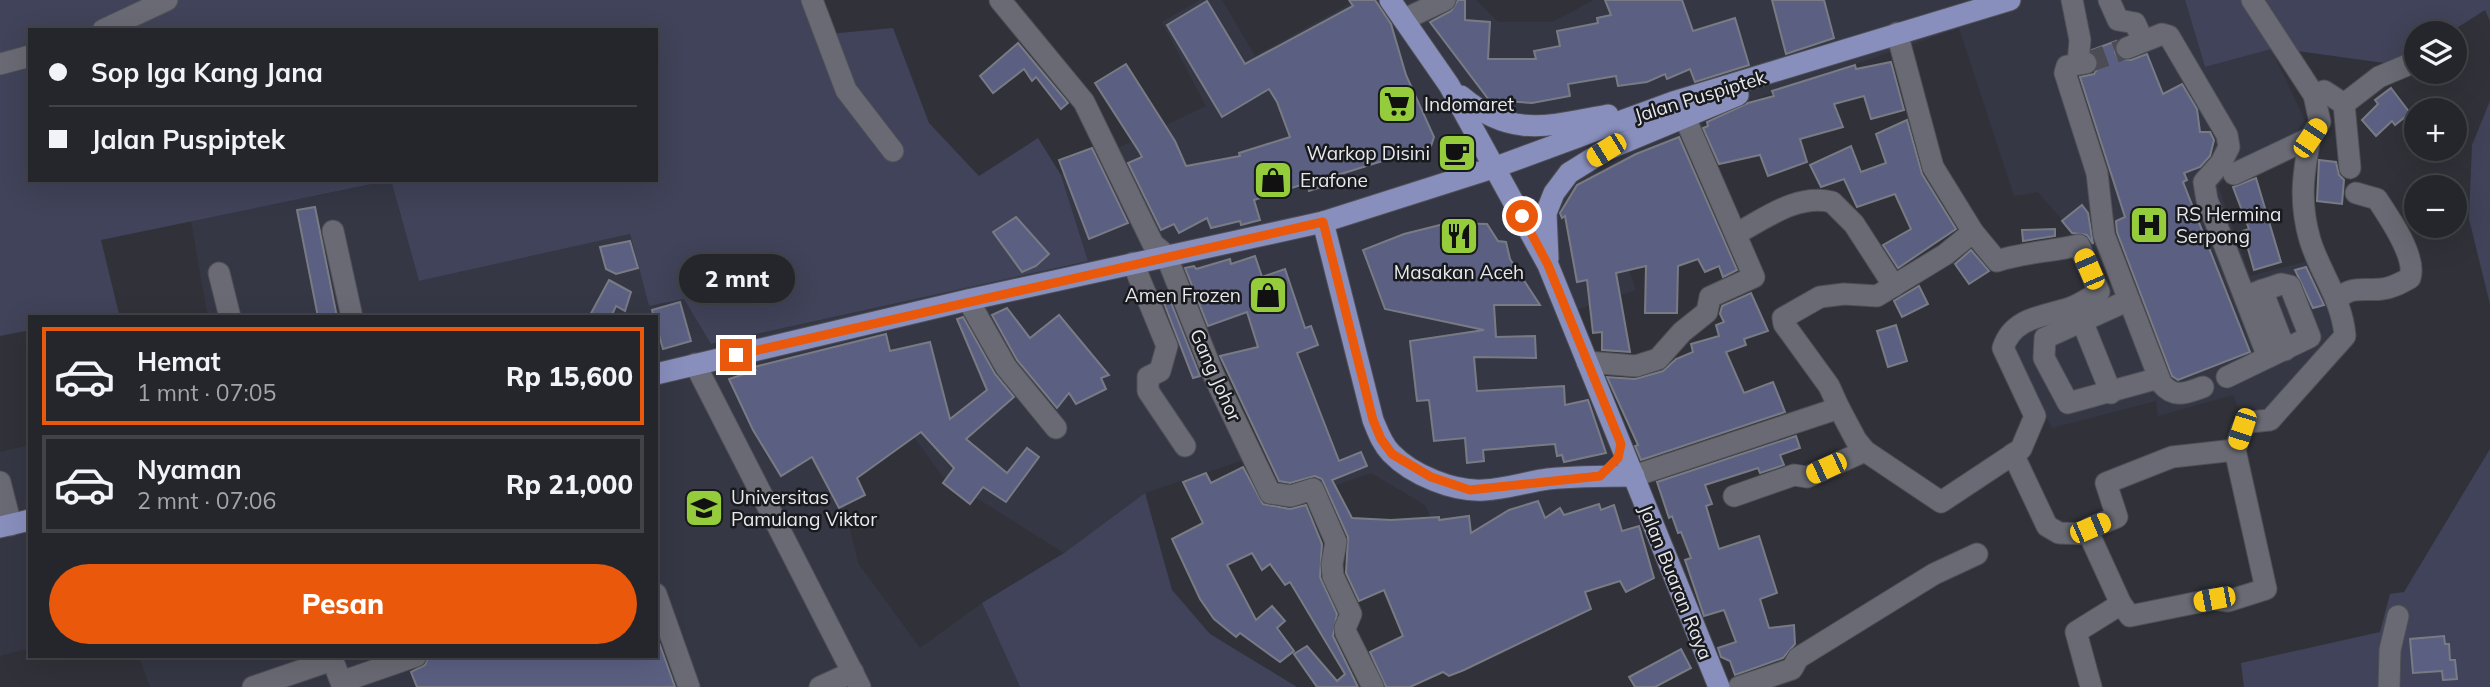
<!DOCTYPE html>
<html lang="id">
<head>
<meta charset="utf-8">
<style>
	body { margin:0; font-family:Mulish,sans-serif; background:#313237; color:#f1f3f6; height:100vh; display:flex; flex-direction:column; font-size:26px; white-space:nowrap }
	* { box-sizing:border-box; margin:0 }
	p { font-size:23px; color:#a3a5a9 }
	.icon { flex:none; width:38px; height:38px; fill:none; stroke:currentColor; stroke-width:2; stroke-linecap:round; stroke-linejoin:round }
	.map { position:relative; flex:1; overflow:hidden }
	.drawer { position:absolute; left:28px; top:315px; width:630px; height:343px; display:flex; flex-direction:column; background:#25262b; border-radius:0px; box-shadow:0 7px 28px #0002,0 0 0 2px #424347 }
	.drawer>* { flex:none }
	.guide { position:absolute; left:28px; top:28px; width:630px; height:154px; border-radius:0px; box-shadow:0 7px 28px #0002,0 0 0 2px #424347; display:grid; align-content:center; height:154px; padding:0 21px; background:#25262b }
	.buttons { position:absolute; left:2404px; top:21px; display:grid; gap:14px }
	.buttons a { display:grid; place-items:center; width:63px; height:63px; border-radius:50%; background:#25262b; box-shadow:0 7px 28px #0002,0 0 0 2px #424347; font-size:35px }
	.end { position:absolute; width:32px; height:32px; margin:-16px; border:9px solid #ea580c; background:#fff; box-shadow:0 0 0 4px #fff }
	.from { border-radius:50% }
	.bubble { position:absolute; height:49px; border-radius:24px; background:#25262b; box-shadow:0 7px 28px #0002,0 0 0 2px #424347; font-size:23px; font-weight:800; line-height:49px; text-align:center }
	.car { position:absolute; width:21px; height:42px; margin:-21px -10px; border-radius:9px; box-shadow:0 0 5px 2px #0007; background:linear-gradient(#f5c518 24%,#345 0 40%,#f5c518 0 76%,#345 0 86%,#f5c518 0) }
	.guide b { display:flex; align-items:center; gap:24px; height:66px; font-size:26px }
	.guide b+b { border-top:2px solid #424347 }
	.guide i { width:18px; height:18px; background:#f1f3f6 }
	ul { padding:12px 0 0; list-style:none }
	li { display:flex; align-items:center; gap:21px; height:98px; margin:0 14px 10px; padding:0 7px; border:4px solid #424347; border-radius:0px }
	li div { flex:1 }
	li b { display:block; font-size:26px }
	li em { font-style:normal; font-weight:800 }
	li.current { border-color:#ea580c }
	li>.icon { width:63px; height:63px; stroke-width:1.5 }
	.cta { display:flex; gap:14px; margin-top:auto; padding:14px 21px }
	.cta a { flex:1; height:80px; border-radius:42px; background:#ea580c; color:#fff; font-size:28px; font-weight:800; line-height:80px; text-align:center }
	.map>svg:first-child { display:block }
	.built { fill:#353745 }
	.green { fill:#404359 }
	.building { fill:#5b6082; stroke:#797b84; stroke-width:2 }
	.lines { fill:none; stroke-linecap:round; stroke-linejoin:round }
	.minor-tunnel { stroke:#4c4d54; stroke-width:21; stroke-dasharray:21 10; stroke-linecap:butt }
	.minor-casing { stroke:#4f5056; stroke-width:23 }
	.major-casing { stroke:#4f5056; stroke-width:23 }
	.minor { stroke:#696a73; stroke-width:21 }
	.major { stroke:#898fbd; stroke-width:21 }
	.route { stroke:#ea580c; stroke-width:9 }
	.labels { text-anchor:middle; dominant-baseline:central; stroke-width:5; stroke-linejoin:round; paint-order:stroke }
	.street-label { font-size:19px; fill:#e7e8ed; stroke:#191a1d }
	.poi-label { font-size:19px; fill:#e7e8ed; stroke:#191a1d; text-anchor:start }
</style>
</head>
<body>
<div class="map">
<svg width="2490" height="687" viewBox="0 0 2490 687">
	<rect width="100%" height="100%" fill="#313239"/>
	<g class="built">
		<polygon points="1200,0 1222,0 1255,56 1356,0 1476,0 1498,22 1552,22 1594,0 2185,0 2205,67 2271,49 2308,127 2242,161 2218,186 2250,276 2321,258 2338,324 2268,417 2243,419 2233,395 2158,416 2156,401 2052,428 2011,352 2008,332 2072,310 2115,281 2038,192 2014,196 1959,28 1701,118 1712,153 1605,204 1636,290 1576,310 1657,519 1457,576 1425,505 1371,473 1310,494 1252,352 1207,360 1244,460 1145,493 1064,553 943,477 898,415 840,434 844,505 858,563 920,648 982,603 1020,687 150,687 139,656 656,656 656,317 208,317 191,221 391,180 419,281 630,234 649,306 684,299 712,344 1088,261 1061,175 1206,106 1162,22"/>
		<polygon points="30,445 30,648 0,656 0,452"/>
	</g>
	<g class="green">
		<polygon points="0,0 804,0 818,35 893,28 929,123 979,176 1038,138 1061,175 1088,261 711,344 684,299 649,306 630,234 419,281 391,180 656,180 656,30 30,30 30,180 391,180 101,240 119,314 30,317 30,330 0,336"/>
		<polygon points="2185,0 2490,0 2490,21 2485,10 2449,33 2417,33 2417,54 2399,65 2275,48 2205,67"/>
		<polygon points="2490,101 2490,304 2469,219 2472,145"/>
		<polygon points="2490,449 2490,687 2244,687 2241,663 2380,632 2390,594 2404,592"/>
		<polygon points="1145,493 1172,590 1210,634 1297,687 1020,687 982,603 1064,553"/>
	</g>
	<g class="building">
		<polygon points="1349,0 1375,0 1391,24 1406,75 1434,137 1431,146 1328,178 1330,184 1309,191 1307,183 1254,200 1260,220 1241,225 1240,221 1211,228 1207,218 1179,233 1174,224 1161,230 1128,163 1142,157 1140,153 1095,83 1126,64 1175,141 1186,166 1240,156 1239,153 1290,137 1277,102 1269,89 1222,117 1167,25 1207,1 1245,64 1353,6"/>
		<polygon points="1458,0 1465,0 1465,20 1490,22 1488,59 1536,59 1534,51 1560,46 1557,31 1598,23 1597,18 1611,15 1605,0 1682,0 1693,31 1735,18 1749,65 1695,82 1690,69 1667,79 1665,74 1647,82 1618,86 1616,76 1568,84 1570,96 1532,103 1489,100 1430,22 1451,11"/>
		<polygon points="1772,0 1824,0 1834,38 1786,54"/>
		<polygon points="2116,41 2115,52 2119,59 2131,60 2147,54 2163,94 2182,84 2197,109 2200,132 2210,132 2214,140 2210,156 2200,167 2184,173 2187,180 2183,182 2250,352 2178,380 2172,376 2117,232 2116,221 2125,217 2080,77 2094,74 2098,68 2099,60 2092,50"/>
		<polygon points="1018,43 1068,103 1061,109 1036,77 1032,81 1024,69 993,93 980,76"/>
		<polygon points="1891,62 1904,110 1871,119 1864,96 1834,104 1843,127 1800,139 1807,162 1768,176 1760,155 1719,164 1703,128 1708,126 1707,122 1748,103 1774,96 1772,91 1855,65 1856,69"/>
		<polygon points="2391,88 2410,113 2395,125 2392,121 2376,136 2362,120 2378,104 2375,100"/>
		<polygon points="1907,120 1922,174 1956,229 1898,268 1883,245 1911,229 1895,194 1857,207 1844,179 1821,187 1810,165 1851,146 1861,172 1886,163 1876,134"/>
		<polygon points="1679,137 1737,270 1723,277 1719,266 1705,272 1698,259 1678,266 1677,313 1645,313 1646,266 1616,273 1630,352 1602,350 1602,332 1593,333 1587,280 1577,282 1565,216 1562,218 1560,213 1577,185 1636,154"/>
		<polygon points="1092,148 1128,223 1089,239 1059,160"/>
		<polygon points="2319,160 2336,162 2339,175 2344,180 2342,204 2317,201"/>
		<polygon points="2256,178 2281,262 2254,270 2243,231 2249,229 2233,187"/>
		<polygon points="2082,205 2088,213 2093,244 2087,235 2072,233 2062,221"/>
		<polygon points="315,207 337,317 318,317 297,210"/>
		<polygon points="1016,217 1049,254 1036,266 1022,272 993,232"/>
		<polygon points="1448,223 1487,224 1498,241 1506,242 1510,259 1540,305 1494,305 1496,337 1535,336 1536,358 1474,357 1477,391 1564,386 1565,405 1588,400 1606,453 1564,462 1562,455 1557,456 1555,444 1483,450 1484,461 1467,463 1465,438 1434,441 1429,400 1417,401 1410,341 1484,330 1385,309 1363,250 1404,234"/>
		<polygon points="2055,229 2055,236 2023,241 2022,230"/>
		<polygon points="630,241 638,268 616,274 606,269 600,247"/>
		<polygon points="1971,250 1989,271 1969,284 1955,264"/>
		<polygon points="1255,256 1262,277 1285,269 1305,328 1311,326 1318,345 1297,353 1339,461 1361,452 1367,466 1332,480 1352,518 1391,520 1439,517 1439,520 1469,516 1471,533 1509,510 1538,501 1545,518 1560,508 1564,515 1599,504 1601,510 1614,505 1622,531 1639,526 1654,578 1626,592 1620,581 1585,592 1591,609 1464,670 1449,676 1443,672 1410,687 1386,687 1370,652 1403,636 1384,590 1359,601 1346,573 1348,537 1322,479 1315,476 1290,483 1279,481 1220,356 1258,347 1247,312 1208,326 1185,268 1194,266 1196,269 1230,259 1231,264"/>
		<polygon points="2306,267 2324,305 2313,308 2295,270"/>
		<polygon points="609,280 631,292 625,311 616,306 611,317 589,317"/>
		<polygon points="1919,286 1928,304 1902,317 1894,301"/>
		<polygon points="1751,293 1768,331 1744,339 1746,345 1726,352 1744,393 1773,382 1785,412 1641,460 1635,446 1638,445 1607,377 1635,379 1663,371 1676,359 1693,352 1691,344 1719,336 1716,325 1724,322 1720,314 1722,306"/>
		<polygon points="1170,300 1200,376 1193,378 1164,303"/>
		<polygon points="680,302 691,341 663,349 652,310"/>
		<polygon points="1007,308 1030,338 1059,315 1109,375 1101,378 1106,389 1076,404 1069,393 1057,408 1017,360 992,315"/>
		<polygon points="963,317 995,374 1014,397 966,439 1007,473 1027,448 1039,457 1006,502 983,487 970,504 943,483 954,468 921,432 857,478 865,495 839,508 812,457 781,476 753,430 729,379 756,370 754,367 886,334 890,351 930,342 950,419 987,390 957,319"/>
		<polygon points="1896,325 1907,361 1888,367 1877,331"/>
		<polygon points="1796,436 1800,448 1780,455 1784,465 1760,473 1758,468 1705,485 1712,504 1706,506 1719,549 1759,536 1777,593 1760,599 1769,628 1794,625 1795,644 1783,658 1735,675 1730,661 1721,657 1718,648 1736,642 1724,610 1704,616 1685,560 1691,558 1681,532 1678,533 1672,516 1669,518 1657,482"/>
		<polygon points="1243,467 1263,504 1290,509 1306,505 1322,544 1320,577 1337,614 1333,636 1358,687 1317,687 1294,654 1307,646 1337,681 1345,674 1290,582 1285,585 1270,564 1262,570 1252,553 1227,565 1256,620 1272,606 1285,621 1277,628 1294,651 1280,662 1240,633 1236,637 1214,619 1200,599 1172,539 1203,523 1183,482 1206,473 1211,483"/>
		<polygon points="656,634 675,687 417,687 411,672 425,665 429,656 656,656"/>
		<polygon points="2444,636 2445,644 2449,644 2450,660 2455,660 2457,679 2443,680 2442,671 2413,673 2410,639"/>
		<polygon points="1681,649 1691,668 1655,687 1635,687 1629,677"/>
	</g>
	<g class="lines">
		<polyline class="minor-tunnel" points="2086,63 2127,48"/>
		<g class="minor-casing">
			<g id="minor">
				<polyline points="812,0 846,90 893,151"/>
				<polyline points="1000,0 1084,102 1153,244 1166,255 1214,376 1270,493 1291,496 1313,489 1336,542 1332,564 1333,576 1351,614 1345,628 1346,633 1373,687"/>
				<polyline points="2072,0 2080,40 2078,64"/>
				<polyline points="2109,0 2118,20 2135,23 2143,41"/>
				<polyline points="1405,19 1445,0"/>
				<polyline points="103,30 167,0"/>
				<polyline points="2127,48 2162,34 2169,36 2227,135 2229,147 2221,163 2204,182 2207,200 2268,357"/>
				<path d="M2086 63 2067 66 2065 73 2097 173 2104 235 2161 383C2174 399 2186 393 2203 387"/>
				<polyline points="0,64 30,56"/>
				<polyline points="2314,95 2324,91 2344,104 2350,168"/>
				<polyline points="2344,104 2379,77 2417,61"/>
				<polyline points="2234,174 2310,138 2320,122 2314,95 2252,0"/>
				<polyline points="333,231 352,317"/>
				<path d="M1736 234C1764 219 1798 193 1832 202L1854 224 1894 286"/>
				<polyline points="1133,263 1167,346 1160,371 1148,377 1148,391 1185,446"/>
				<polyline points="219,273 230,317"/>
				<polyline points="2262,290 2285,350"/>
				<path d="M2338 299C2351 285 2366 291 2382 289 2392 288 2401 283 2410 278 2417 257 2389 217 2377 199L2356 193"/>
				<polyline points="968,300 1006,367 1056,428"/>
				<polyline points="2129,300 2045,338 2044,358 2068,403 2159,378"/>
				<polyline points="2082,321 2111,393"/>
				<polyline points="1587,362 1636,366 1658,359 1682,332 1707,312 1710,297 1754,277 1685,118"/>
				<polyline points="695,364 860,687"/>
				<polyline points="2227,377 2310,337 2290,286 2281,284 2246,296"/>
				<polyline points="1839,408 1829,386 1784,324 1783,318 1820,297 1844,294 1877,296 1946,254 1973,232"/>
				<polyline points="2013,454 2047,526 2059,533 2089,534"/>
				<path d="M1634 476 1839 408 1856 440 1865 451 1941 502 2021 449 2035 416 2003 348C2013 317 2043 317 2070 308 2080 304 2090 298 2099 292L2079 245C2051 252 2024 252 1997 261L1973 232 1933 167 1897 33"/>
				<polyline points="0,482 11,525"/>
				<polyline points="1734,496 1794,475 1807,477 1865,451"/>
				<polyline points="2089,534 2090,528 2117,517 2106,483 2172,457 2235,450"/>
				<polyline points="2089,534 2121,604 2076,632 2091,687"/>
				<polyline points="656,594 689,687"/>
				<path d="M2121 604 2130 616 2214 599 2228 601 2266 589 2235 450 2242 429 2249 422 2270 420 2345 336C2342 299 2320 273 2310 240 2299 202 2303 175 2310 138"/>
				<polyline points="331,656 341,682 416,656"/>
				<polyline points="253,687 332,660"/>
				<polyline points="820,687 853,672"/>
				<polyline points="1739,687 1792,669 1798,658 1934,574 1977,554"/>
				<polyline points="2389,687 2390,650 2398,616"/>
			</g>
		</g>
		<g class="major-casing">
			<g id="major">
				<polyline points="1390,0 1449,85 1548,265 1719,687"/>
				<path d="M1461 96C1512 139 1548 126 1608 115"/>
				<path d="M1323 222 1373 420C1378 432 1382 444 1391 453 1412 475 1454 492 1484 490 1506 489 1526 482 1548 479 1576 476 1605 476 1634 476"/>
				<polyline points="1548,259 1546,213 1554,193 1569,173 1606,150 1738,95"/>
				<polyline points="656,374 968,300 1323,222 1496,167 1673,102 2010,0"/>
				<polyline points="0,527 30,520"/>
			</g>
		</g>
		<use href="#minor" class="minor"/>
		<use href="#major" class="major"/>
	</g>
	<g class="lines">
		<polyline class="route" points="736,355 1323,222 1373,420 1381,439 1392,454 1431,477 1470,490 1600,476 1618,458 1621,444 1548,265 1522,216"/>
	</g>
	<defs>
		<g id="supermarket-square" transform="scale(2.0125)"><rect x="-9" y="-9" width="18" height="18" rx="4" fill="#95cc3b" stroke="#191a1d"/><path d="M-6-5.5h2.5l.6 2H6L4.5 2H-2.5L-4.4-4H-6ZM-1.5 3.2a1.3 1.3 0 1 0 .1 0ZM3 3.2a1.3 1.3 0 1 0 .1 0Z" fill="#111"/></g>
		<g id="cafe-square" transform="scale(2.0125)"><rect x="-9" y="-9" width="18" height="18" rx="4" fill="#95cc3b" stroke="#191a1d"/><path d="M-5.5-4.5H6V0H3Q3 3.5 0 3.5H-2.5Q-5.5 3.5-5.5 0ZM3-3.2v2h1.7v-2ZM-6 4.5H4V6H-6Z" fill="#111"/></g>
		<g id="shop-square" transform="scale(2.0125)"><rect x="-9" y="-9" width="18" height="18" rx="4" fill="#95cc3b" stroke="#191a1d"/><path d="M-5-2.5h2.3a2.7 3.5 0 0 1 5.4 0H5L5.5 6h-11ZM-1.5-2.5h3a1.5 2.3 0 0 0-3 0Z" fill="#111"/></g>
		<g id="hospital-square" transform="scale(2.0125)"><rect x="-9" y="-9" width="18" height="18" rx="4" fill="#95cc3b" stroke="#191a1d"/><path d="M-5-5h3v3.5h4V-5h3V5h-3V1.5h-4V5h-3Z" fill="#111"/></g>
		<g id="restaurant-square" transform="scale(2.0125)"><rect x="-9" y="-9" width="18" height="18" rx="4" fill="#95cc3b" stroke="#191a1d"/><path d="M-5-6h1v4h1v-4h1v4h1v-4h1v5L-1.5 .5V6h-2V.5L-5-1ZM5-6V6H3V1.5H1.5Q1.5-4 5-6Z" fill="#111"/></g>
		<g id="university-square" transform="scale(2.0125)"><rect x="-9" y="-9" width="18" height="18" rx="4" fill="#95cc3b" stroke="#191a1d"/><path d="M0-5L7-2L0 1L-7-2ZM-4 1L0 2.5L4 1V4Q0 6-4 4Z" fill="#111"/></g>
	</defs>
	<g fill-rule="evenodd">
		<use href="#supermarket-square" x="1397" y="104"/>
		<use href="#cafe-square" x="1457" y="153"/>
		<use href="#shop-square" x="1273" y="180"/>
		<use href="#hospital-square" x="2149" y="225"/>
		<use href="#restaurant-square" x="1459" y="236"/>
		<use href="#shop-square" x="1268" y="295"/>
		<use href="#university-square" x="704" y="508"/>
	</g>
	<g class="labels">
		<g class="street-label">
			<text transform="translate(1700 96) rotate(-17)">Jalan Puspiptek</text>
			<text transform="translate(1216 375) rotate(66)">Gang Johor</text>
			<text transform="translate(1676 582) rotate(68)">Jalan Buaran Raya</text>
		</g>
		<g class="poi-label">
			<text x="1424" y="104">Indomaret</text>
			<text x="1430" y="153" text-anchor="end">Warkop Disini</text>
			<text x="1300" y="180">Erafone</text>
			<text x="2176" y="214">RS Hermina<tspan x="2176" dy="22">Serpong</tspan></text>
			<text x="1459" y="272" text-anchor="middle">Masakan Aceh</text>
			<text x="1241" y="295" text-anchor="end">Amen Frozen</text>
			<text x="731" y="497">Universitas<tspan x="731" dy="22">Pamulang Viktor</tspan></text>
		</g>
	</g>
</svg>
<div class="buttons">
<a><svg class="icon" aria-label="layers" viewBox="0 0 24 24"><path d="M12 4l9 5-9 5-9-5zM3 14l9 5 9-5"/></svg></a>
<a>+</a>
<a>−</a>
</div>
<i class="end from" style="left:1522px;top:216px"></i>
<i class="end" style="left:736px;top:355px"></i>
<div class="bubble" style="left:679px;top:254px;width:116px">2 mnt</div>
<i class="car" style="left:2310px;top:138px;rotate:34deg"></i>
<i class="car" style="left:1606px;top:150px;rotate:238deg"></i>
<i class="car" style="left:2089px;top:269px;rotate:337deg"></i>
<i class="car" style="left:2242px;top:429px;rotate:198deg"></i>
<i class="car" style="left:1826px;top:468px;rotate:245deg"></i>
<i class="car" style="left:2090px;top:528px;rotate:67deg"></i>
<i class="car" style="left:2214px;top:599px;rotate:259deg"></i>
<div class="guide">
<b><i class="from"></i>Sop Iga Kang Jana</b>
<b><i></i>Jalan Puspiptek</b>
</div>
<section class="drawer">
<ul>
<li class="current"><svg class="icon" aria-label="car" viewBox="0 0 24 24"><path d="M5 17H2v-5l4-1 3-4h7l3 4 3 1v5h-3M9 17h6M6 11h13"/><circle cx="7" cy="17" r="2"/><circle cx="17" cy="17" r="2"/></svg><div><b>Hemat</b><p>1 mnt · 07:05</p></div><em>Rp 15,600</em></li>
<li><svg class="icon" aria-label="car" viewBox="0 0 24 24"><path d="M5 17H2v-5l4-1 3-4h7l3 4 3 1v5h-3M9 17h6M6 11h13"/><circle cx="7" cy="17" r="2"/><circle cx="17" cy="17" r="2"/></svg><div><b>Nyaman</b><p>2 mnt · 07:06</p></div><em>Rp 21,000</em></li>
</ul>
<div class="cta"><a>Pesan</a></div>
</section>
</div>
</body>
</html>
